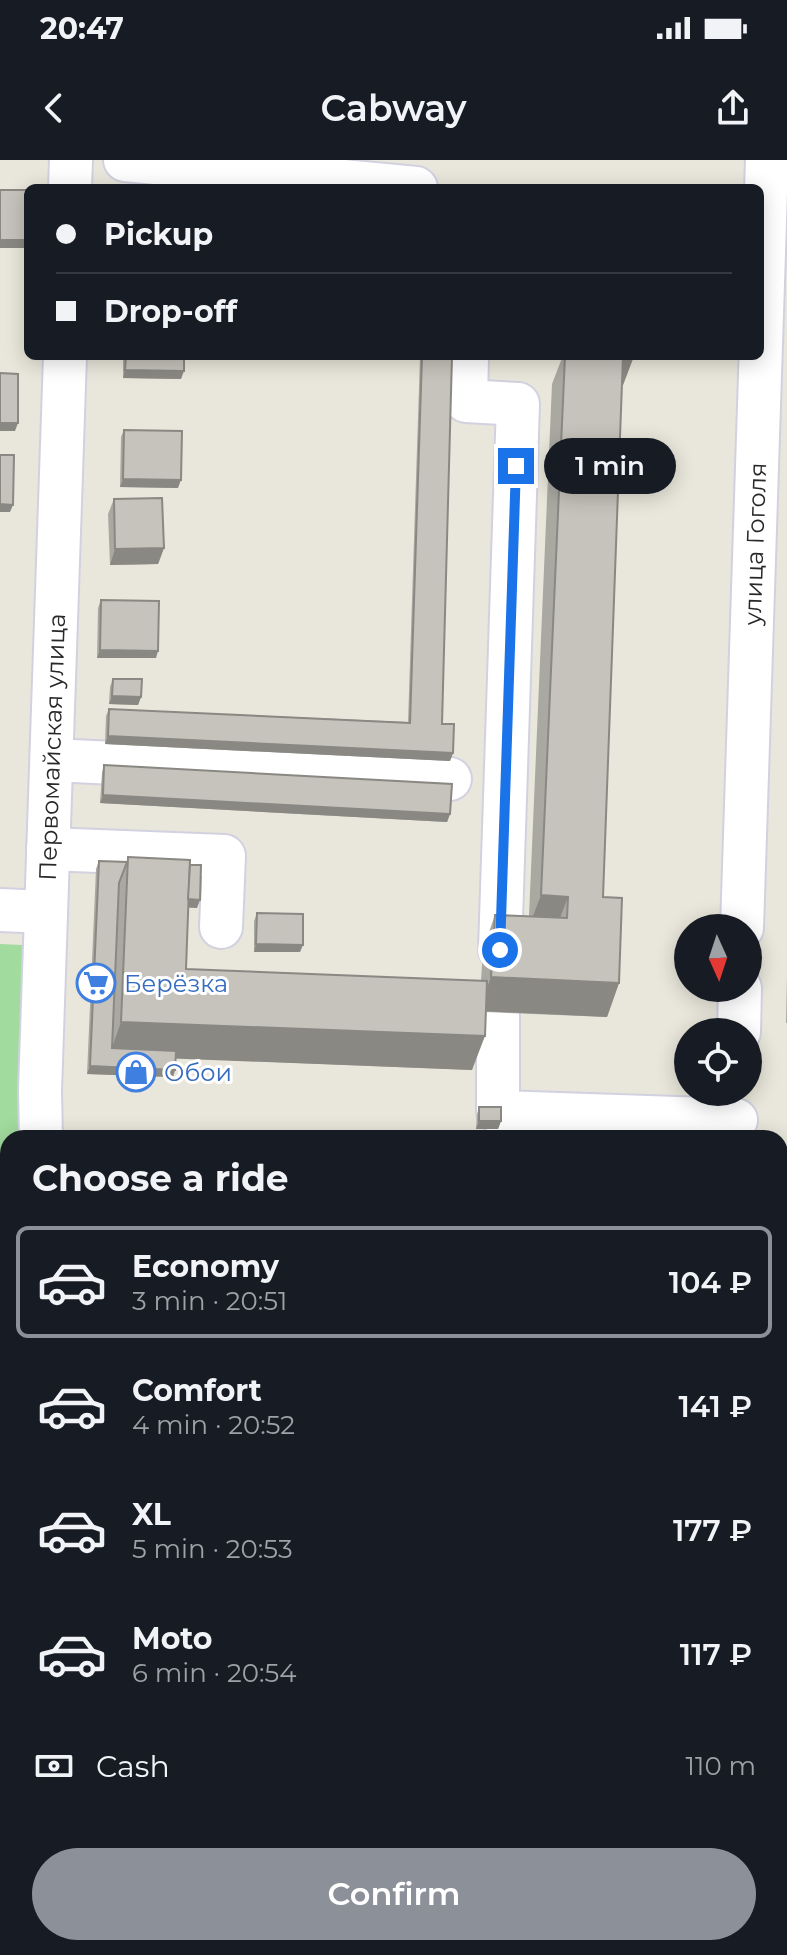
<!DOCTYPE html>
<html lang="en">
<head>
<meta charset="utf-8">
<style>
	body { margin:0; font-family:Montserrat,sans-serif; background:#20242c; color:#f1f3f6; height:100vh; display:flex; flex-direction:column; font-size:30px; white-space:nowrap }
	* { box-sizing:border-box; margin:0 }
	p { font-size:26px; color:#9ea1a6 }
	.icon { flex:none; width:44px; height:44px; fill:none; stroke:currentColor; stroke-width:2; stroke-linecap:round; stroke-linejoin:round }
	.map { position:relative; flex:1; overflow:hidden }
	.sheet { position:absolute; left:0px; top:970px; width:788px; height:826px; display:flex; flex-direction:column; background:#171b24; border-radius:24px 24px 0 0; box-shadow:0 4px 20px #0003 }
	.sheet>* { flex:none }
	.banner { position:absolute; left:24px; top:24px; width:740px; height:176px; border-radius:12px; box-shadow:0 4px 20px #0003; display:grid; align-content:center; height:176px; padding:0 32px; background:#171b24 }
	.needle { width:52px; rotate:177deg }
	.buttons { position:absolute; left:674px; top:754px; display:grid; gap:16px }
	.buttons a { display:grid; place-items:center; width:88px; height:88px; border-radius:50%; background:#171b24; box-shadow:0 4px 20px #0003; font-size:40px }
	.end { position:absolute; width:36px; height:36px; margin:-18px; border:10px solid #1a73e8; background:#fff; box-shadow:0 0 0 4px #fff }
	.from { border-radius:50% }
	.bubble { position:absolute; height:56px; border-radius:28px; background:#171b24; box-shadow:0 4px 20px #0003; font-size:26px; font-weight:600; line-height:56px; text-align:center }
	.banner b { display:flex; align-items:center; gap:28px; height:76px; font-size:30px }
	.banner b+b { border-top:2px solid #363941 }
	.banner i { width:20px; height:20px; background:#f1f3f6 }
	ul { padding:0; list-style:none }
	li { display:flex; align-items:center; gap:24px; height:112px; margin:0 16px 12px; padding:0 16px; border:4px solid transparent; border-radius:12px }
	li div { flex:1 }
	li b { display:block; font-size:30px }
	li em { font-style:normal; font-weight:600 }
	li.on { border-color:#8c9099 }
	li>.icon { width:72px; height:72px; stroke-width:1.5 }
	h2 { padding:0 32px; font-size:36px; line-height:96px }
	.pay { display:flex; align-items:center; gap:20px; height:88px; padding:0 32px; font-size:30px }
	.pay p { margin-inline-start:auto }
	.primary-button { display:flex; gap:16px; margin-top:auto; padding:16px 32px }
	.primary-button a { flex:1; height:92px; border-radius:48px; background:#8c9099; color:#fff; font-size:32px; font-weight:600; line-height:92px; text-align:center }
	.status { display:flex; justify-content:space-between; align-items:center; height:56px; padding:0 40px; background:#171b24; direction:ltr }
	.status svg { height:22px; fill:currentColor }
	header { display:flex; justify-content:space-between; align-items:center; height:104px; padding:0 32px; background:#171b24; font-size:36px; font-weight:600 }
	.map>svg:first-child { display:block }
	.industrial { fill:#dfdbe2 }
	.green { fill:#a1db9d }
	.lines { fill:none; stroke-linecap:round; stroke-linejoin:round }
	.minor-casing { stroke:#d2d1e0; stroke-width:46 }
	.minor { stroke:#fff; stroke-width:42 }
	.wall { fill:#a9a8a1 }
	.shaded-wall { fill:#8a8883 }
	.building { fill:#c5c3bb; stroke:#8a8883; stroke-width:2 }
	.route { stroke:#1a73e8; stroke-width:10 }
	.labels { text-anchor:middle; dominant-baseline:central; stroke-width:6; stroke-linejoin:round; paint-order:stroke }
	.street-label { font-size:24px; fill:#282828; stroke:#fff }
	.shop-label { font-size:24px; fill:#366cbe; stroke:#fff; text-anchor:start }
</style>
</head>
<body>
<div class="status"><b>20:47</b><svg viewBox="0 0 49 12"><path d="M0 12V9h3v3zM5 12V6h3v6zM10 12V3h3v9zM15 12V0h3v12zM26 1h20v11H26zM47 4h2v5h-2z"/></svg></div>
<header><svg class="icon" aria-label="back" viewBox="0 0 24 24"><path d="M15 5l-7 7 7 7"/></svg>Cabway<svg class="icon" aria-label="share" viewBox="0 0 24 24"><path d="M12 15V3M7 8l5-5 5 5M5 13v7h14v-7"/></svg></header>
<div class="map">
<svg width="787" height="1795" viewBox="0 0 787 1795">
	<rect width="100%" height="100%" fill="#e9e7db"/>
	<polygon class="industrial" points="780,1375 787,1376 787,1795 740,1795 741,1788 780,1788"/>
	<polygon class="green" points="0,784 22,785 20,978 8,978 8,1100 0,1101"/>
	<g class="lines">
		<g class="minor-casing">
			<g id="minor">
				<polyline points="125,0 416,28"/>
				<polyline points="70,28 71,0"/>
				<polyline points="467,196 466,241 518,244 500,790"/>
				<polyline points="52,600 450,619"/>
				<polyline points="48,689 224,696 221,767"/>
				<polyline points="0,750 46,752"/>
				<polyline points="742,768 767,0"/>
				<polyline points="498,852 498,952 736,960"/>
				<polyline points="739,872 740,828"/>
				<polyline points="41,978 40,931 65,196"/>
				<polyline points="0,1277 8,1277"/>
				<polyline points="780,1329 787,1330"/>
				<polyline points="27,1795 27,1788"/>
				<polyline points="171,1795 171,1788"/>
				<polyline points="701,1795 702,1788"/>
			</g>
		</g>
		<use href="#minor" class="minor"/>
	</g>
	<g class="wall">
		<polygon points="123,196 184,196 181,219 123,218"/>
		<polygon points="420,196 452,196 442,564 453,593 450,601 105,584 106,556 109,549 408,562"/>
		<polygon points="502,196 634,196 623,225 622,225 603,737 619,823 607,857 486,852 472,910 176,898 175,910 173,917 87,914 96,709 99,701 127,702 128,697 190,705 197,748 188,747 186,809 481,821 483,789 495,755 529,756 552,224 562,198 502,198"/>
		<polygon points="124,270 178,328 120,327 121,277"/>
		<polygon points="114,339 164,388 158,404 110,405 108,354"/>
		<polygon points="101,440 156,498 97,498 98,448"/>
		<polygon points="113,519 141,537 138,545 109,544 110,527"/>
		<polygon points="104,605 450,654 447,662 100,643 102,613"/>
		<polygon points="257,753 300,792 254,792 254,761"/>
		<polygon points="787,814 787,863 786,863"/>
		<polygon points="479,947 501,961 498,969 476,969 477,954"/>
	</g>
	<g class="shaded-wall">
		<polygon points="0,80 28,80 25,88 0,88"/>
		<polygon points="503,196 563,196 562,198 502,198"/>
		<polygon points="621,196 634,196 623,225 611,224"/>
		<polygon points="125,210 184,211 181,219 123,218"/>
		<polygon points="0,263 18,263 15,271 0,271"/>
		<polygon points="123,319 181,320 178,328 120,327"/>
		<polygon points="0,344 13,345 10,352 0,352"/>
		<polygon points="164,388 158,404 110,405 115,389"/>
		<polygon points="100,490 158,491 156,498 97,498"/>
		<polygon points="112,536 141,537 138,545 109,544"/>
		<polygon points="108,576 453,593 450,601 105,584"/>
		<polygon points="103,635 450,654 447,662 100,643"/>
		<polygon points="541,735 568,737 555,771 528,769"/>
		<polygon points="180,739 200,740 197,748 177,747"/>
		<polygon points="256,784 303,785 300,792 254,792"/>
		<polygon points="491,817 619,823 607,857 479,851"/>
		<polygon points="121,862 485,876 472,910 109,896"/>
		<polygon points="90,906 175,910 173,917 87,914"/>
		<polygon points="479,961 501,961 498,969 476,969"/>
		<rect x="780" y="1051" width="7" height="8"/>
		<rect x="780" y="1273" width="7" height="8"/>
		<polygon points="275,1788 472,1788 469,1795 386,1795"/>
		<polygon points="590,1788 649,1789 646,1795 587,1795"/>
	</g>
	<g class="building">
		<rect x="0" y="30" width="28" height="50"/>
		<polygon points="126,196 184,196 184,211 125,210"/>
		<polygon points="422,196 452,196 442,564 454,564 453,593 108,576 109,549 410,563"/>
		<polygon points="565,196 623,196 603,737 622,738 619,823 491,817 495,755 567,758 568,737 541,735"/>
		<polygon points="0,213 18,214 18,263 0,263"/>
		<polygon points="124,270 182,271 181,320 123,319"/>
		<polygon points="0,295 14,295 13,345 0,344"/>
		<polygon points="162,338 164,388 115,389 114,339"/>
		<polygon points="101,440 159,441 158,491 100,490"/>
		<polygon points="113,519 142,519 141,537 112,536"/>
		<polygon points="104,605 452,624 450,654 103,635"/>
		<polygon points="128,697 190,700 186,809 487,821 485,876 121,862"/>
		<polygon points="99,701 127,702 119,723 112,888 176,891 175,910 90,906"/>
		<polygon points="190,705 201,705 200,740 188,739"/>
		<polygon points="257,753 303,754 303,785 256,784"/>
		<rect x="479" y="947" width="22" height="14"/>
		<rect x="780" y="1001" width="7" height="50"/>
		<polygon points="780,1187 787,1188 787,1273 780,1273"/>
	</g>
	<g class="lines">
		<polyline class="route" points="500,790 516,306"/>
	</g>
	<defs>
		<g id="supermarket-ring" transform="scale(2)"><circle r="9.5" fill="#fff" stroke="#3f7fe0" stroke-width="1.5"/><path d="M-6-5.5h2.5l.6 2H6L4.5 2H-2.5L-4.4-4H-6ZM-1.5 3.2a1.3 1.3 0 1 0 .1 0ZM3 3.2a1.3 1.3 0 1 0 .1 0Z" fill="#3f7fe0"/></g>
		<g id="shop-ring" transform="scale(2)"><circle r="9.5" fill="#fff" stroke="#3f7fe0" stroke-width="1.5"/><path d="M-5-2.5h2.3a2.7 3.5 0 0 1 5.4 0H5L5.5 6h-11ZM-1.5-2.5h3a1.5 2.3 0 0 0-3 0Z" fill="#3f7fe0"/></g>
	</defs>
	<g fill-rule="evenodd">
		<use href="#supermarket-ring" x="96" y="823"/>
		<use href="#shop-ring" x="136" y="912"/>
	</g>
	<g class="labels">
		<g class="street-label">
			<text transform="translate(755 384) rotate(-88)">улица Гоголя</text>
			<text transform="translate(52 587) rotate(-88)">Первомайская улица</text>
		</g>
		<g class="shop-label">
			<text x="124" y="823">Берёзка</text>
			<text x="164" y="912">Обои</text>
		</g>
	</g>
</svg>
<div class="buttons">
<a><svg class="needle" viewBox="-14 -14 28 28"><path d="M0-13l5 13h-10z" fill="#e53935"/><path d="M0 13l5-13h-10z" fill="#9ea1a6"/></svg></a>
<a><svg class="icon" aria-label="locate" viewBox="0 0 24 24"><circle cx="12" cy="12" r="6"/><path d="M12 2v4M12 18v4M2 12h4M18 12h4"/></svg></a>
</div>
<i class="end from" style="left:500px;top:790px"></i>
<i class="end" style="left:516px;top:306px"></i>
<div class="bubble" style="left:544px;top:278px;width:132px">1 min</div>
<div class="banner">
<b><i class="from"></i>Pickup</b>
<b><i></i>Drop-off</b>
</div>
<section class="sheet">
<h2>Choose a ride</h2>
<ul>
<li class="on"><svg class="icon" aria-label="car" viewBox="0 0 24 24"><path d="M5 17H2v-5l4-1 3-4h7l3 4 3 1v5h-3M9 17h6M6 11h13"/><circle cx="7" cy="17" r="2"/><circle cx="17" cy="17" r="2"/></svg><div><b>Economy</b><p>3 min · 20:51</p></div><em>104 ₽</em></li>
<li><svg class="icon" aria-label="car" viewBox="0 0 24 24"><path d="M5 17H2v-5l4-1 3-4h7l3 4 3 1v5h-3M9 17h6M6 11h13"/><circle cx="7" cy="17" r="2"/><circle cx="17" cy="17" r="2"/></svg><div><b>Comfort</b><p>4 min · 20:52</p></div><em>141 ₽</em></li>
<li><svg class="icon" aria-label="car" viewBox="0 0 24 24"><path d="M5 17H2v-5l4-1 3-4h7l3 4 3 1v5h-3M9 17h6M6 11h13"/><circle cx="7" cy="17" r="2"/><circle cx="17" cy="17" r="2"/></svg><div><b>XL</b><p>5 min · 20:53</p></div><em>177 ₽</em></li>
<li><svg class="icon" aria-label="car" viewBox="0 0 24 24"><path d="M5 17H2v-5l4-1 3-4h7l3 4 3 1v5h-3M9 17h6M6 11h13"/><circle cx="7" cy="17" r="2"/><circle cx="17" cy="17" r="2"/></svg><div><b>Moto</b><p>6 min · 20:54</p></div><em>117 ₽</em></li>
</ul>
<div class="pay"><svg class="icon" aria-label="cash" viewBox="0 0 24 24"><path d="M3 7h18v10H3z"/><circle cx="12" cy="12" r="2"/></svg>Cash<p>110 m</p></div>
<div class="primary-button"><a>Confirm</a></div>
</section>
</div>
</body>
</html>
